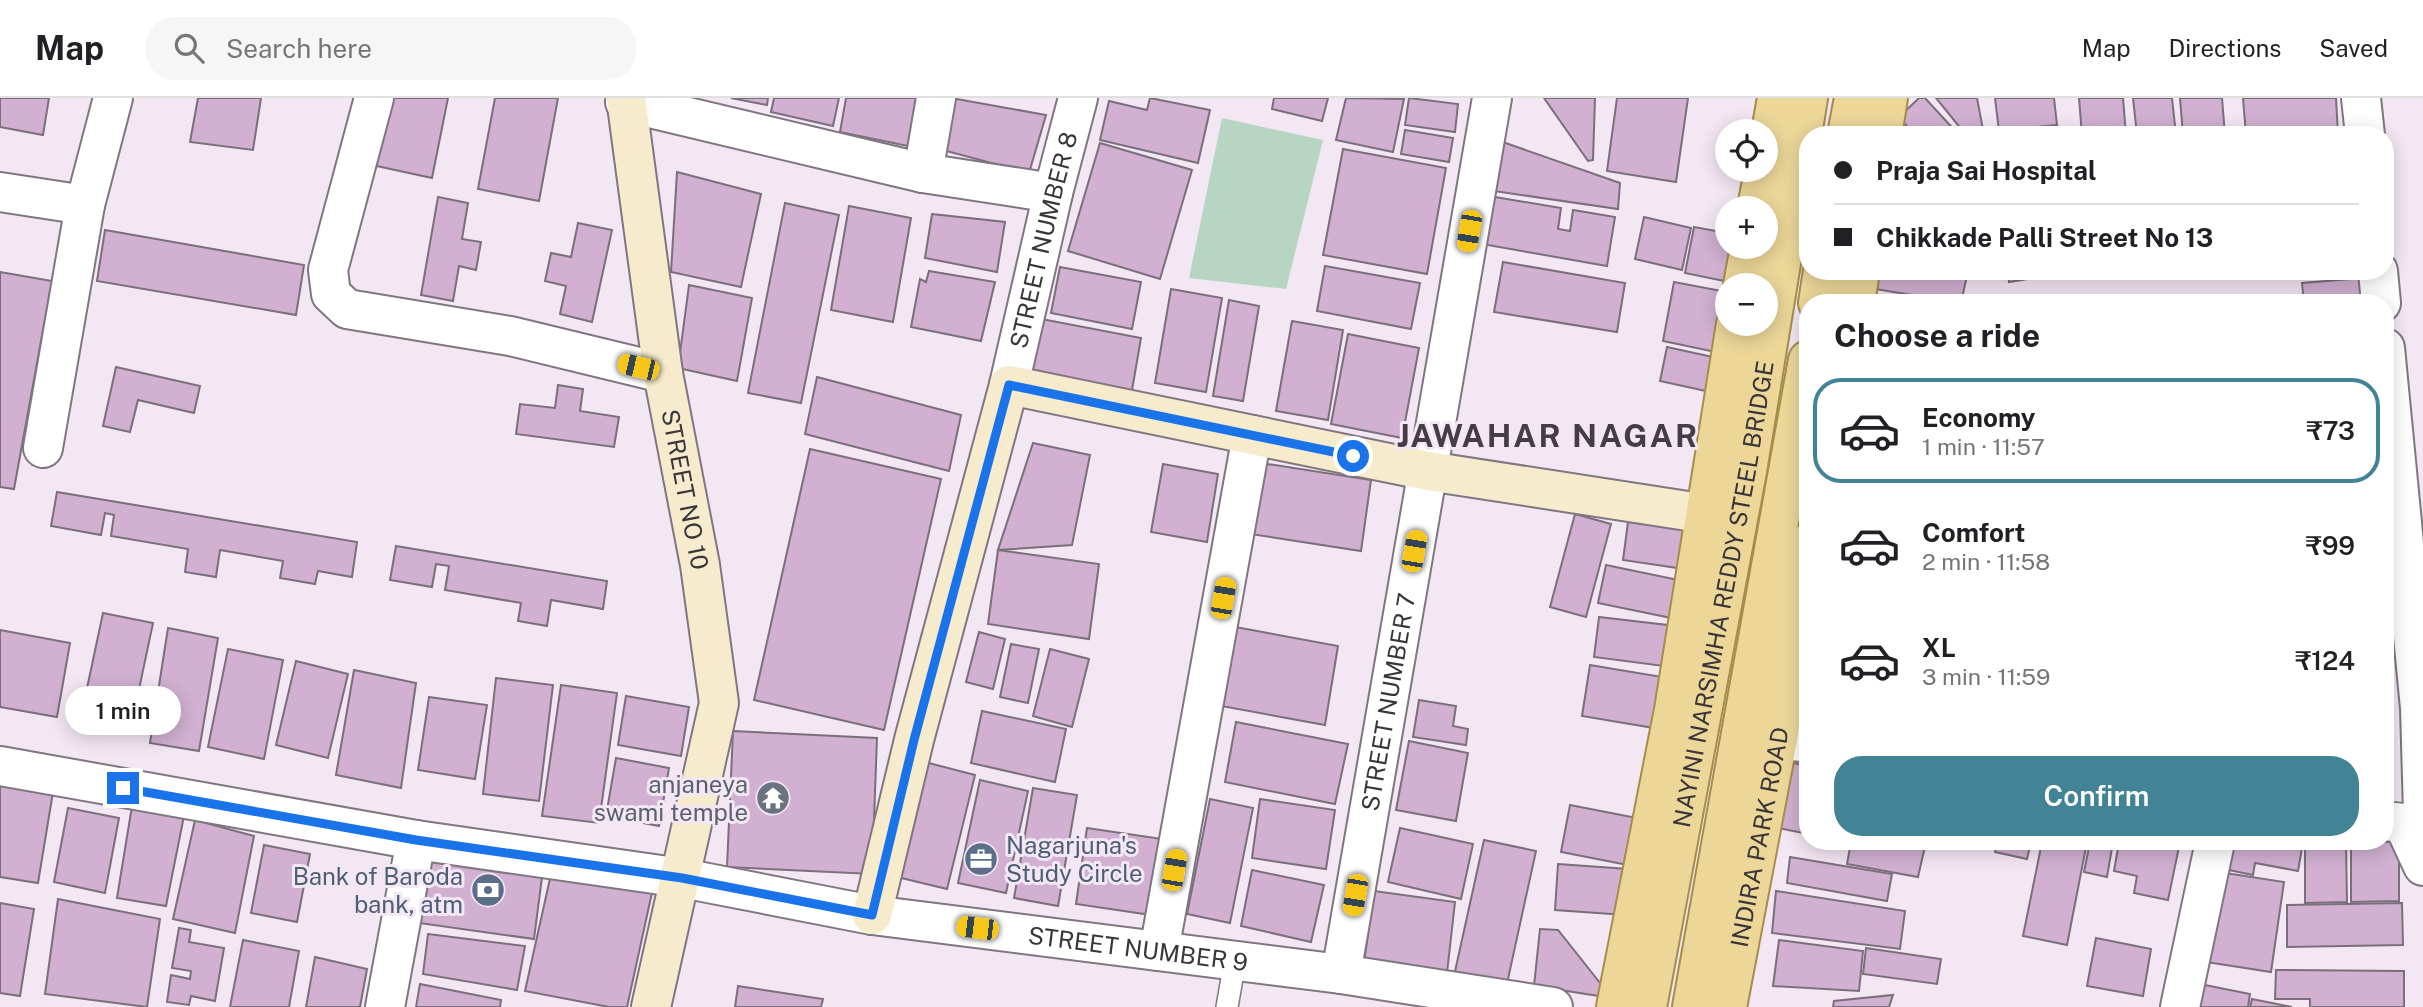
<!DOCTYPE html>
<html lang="en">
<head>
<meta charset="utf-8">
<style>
	body { margin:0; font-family:"Public Sans",sans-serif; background:#f6f6f6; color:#202124; height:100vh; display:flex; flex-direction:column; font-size:26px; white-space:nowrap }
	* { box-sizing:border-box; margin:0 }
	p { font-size:23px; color:#757577 }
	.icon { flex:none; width:38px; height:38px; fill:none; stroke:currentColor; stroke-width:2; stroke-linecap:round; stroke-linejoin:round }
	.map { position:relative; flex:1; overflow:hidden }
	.panel { position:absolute; left:1799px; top:196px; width:595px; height:556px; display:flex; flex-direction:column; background:#fff; border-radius:28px; box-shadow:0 4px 18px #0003 }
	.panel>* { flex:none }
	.banner { position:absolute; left:1799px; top:28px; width:595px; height:154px; border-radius:28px; box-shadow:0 4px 18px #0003; display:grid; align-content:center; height:154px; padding:0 35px; background:#fff }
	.buttons { position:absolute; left:1715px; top:21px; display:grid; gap:14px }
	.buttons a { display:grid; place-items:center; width:63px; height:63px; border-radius:50%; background:#fff; box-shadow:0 4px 18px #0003; font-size:35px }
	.end { position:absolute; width:32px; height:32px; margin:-16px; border:9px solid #1a73e8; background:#fff; box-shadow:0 0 0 4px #fff }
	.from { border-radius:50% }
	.bubble { position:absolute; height:49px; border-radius:24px; background:#fff; box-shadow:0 4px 18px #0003; font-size:23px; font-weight:600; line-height:49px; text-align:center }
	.car { position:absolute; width:21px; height:42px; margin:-21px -10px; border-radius:9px; box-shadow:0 0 5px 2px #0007; background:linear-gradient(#f5c518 24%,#345 0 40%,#f5c518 0 76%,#345 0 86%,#f5c518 0) }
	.banner b { display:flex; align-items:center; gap:24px; height:66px; font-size:26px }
	.banner b+b { border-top:2px solid #e0e0e0 }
	.banner i { width:18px; height:18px; background:#202124 }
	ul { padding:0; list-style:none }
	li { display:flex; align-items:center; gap:21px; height:105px; margin:0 14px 10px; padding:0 21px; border:4px solid transparent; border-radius:28px }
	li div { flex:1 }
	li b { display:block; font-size:26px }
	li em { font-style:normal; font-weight:600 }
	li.on { border-color:#428495 }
	li>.icon { width:63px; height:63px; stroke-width:1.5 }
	h2 { padding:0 35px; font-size:32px; line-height:84px }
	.cta { display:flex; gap:14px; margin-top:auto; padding:14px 35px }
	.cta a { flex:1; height:80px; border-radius:28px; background:#428495; color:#fff; font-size:28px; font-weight:600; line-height:80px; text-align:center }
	header { display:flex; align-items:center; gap:42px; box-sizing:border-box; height:98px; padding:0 35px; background:#fff; border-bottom:2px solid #e0e0e0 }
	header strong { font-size:33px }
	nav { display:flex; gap:38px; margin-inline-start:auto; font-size:24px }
	.search { width:490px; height:63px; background:#f6f6f6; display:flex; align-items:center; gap:18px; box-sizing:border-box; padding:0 24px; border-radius:28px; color:#757577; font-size:26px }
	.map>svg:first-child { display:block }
	.green { fill:#b7d5c3 }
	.building { fill:#d1b0d2; stroke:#7a6f7a; stroke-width:2 }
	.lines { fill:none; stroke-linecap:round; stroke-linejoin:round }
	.lane-casing { stroke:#807681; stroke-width:24 }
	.street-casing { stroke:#807681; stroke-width:42 }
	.secondary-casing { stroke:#807681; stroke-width:42 }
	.primary-casing { stroke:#a68d4c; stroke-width:42 }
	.lane { stroke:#fff; stroke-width:21 }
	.street { stroke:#fff; stroke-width:38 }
	.secondary { stroke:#f6ebcc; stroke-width:38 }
	.primary { stroke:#ecd799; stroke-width:38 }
	.route { stroke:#1a73e8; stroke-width:9 }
	.labels { text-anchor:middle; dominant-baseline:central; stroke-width:6; stroke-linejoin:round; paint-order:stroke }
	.street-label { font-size:24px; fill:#39353a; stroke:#f3e7f4 }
	.worship-label { font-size:24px; fill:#5b616d; stroke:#f3e7f4; text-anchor:end }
	.service-label { font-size:24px; fill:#4e5e75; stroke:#f3e7f4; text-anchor:start }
	.district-label { font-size:32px; font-weight:bold; letter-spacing:2px; fill:#463c46; stroke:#f3e7f4 }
</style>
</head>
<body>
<header>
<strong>Map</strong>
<div class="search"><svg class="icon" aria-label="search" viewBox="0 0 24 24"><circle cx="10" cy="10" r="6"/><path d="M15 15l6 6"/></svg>Search here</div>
<nav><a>Map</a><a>Directions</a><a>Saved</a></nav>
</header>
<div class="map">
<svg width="2423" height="909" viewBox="0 0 2423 909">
	<rect width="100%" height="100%" fill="#f3e7f4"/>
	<polygon class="green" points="1222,20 1323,42 1286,191 1189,180"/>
	<g class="building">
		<polygon points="0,0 49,0 43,37 0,29"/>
		<polygon points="198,0 261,0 253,52 190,44"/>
		<polygon points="386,0 448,0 432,80 372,67"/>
		<polygon points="495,0 558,0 539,103 478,91"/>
		<polygon points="731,0 768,0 767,7"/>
		<polygon points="774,0 839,0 833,28 771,14"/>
		<polygon points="846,0 917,0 908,48 840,34"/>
		<polygon points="951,0 1046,17 1029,75 939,51"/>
		<polygon points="1150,0 1210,12 1198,65 1100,42 1109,3 1147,12"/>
		<polygon points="1274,0 1328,0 1322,23 1272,11"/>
		<polygon points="1346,0 1404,1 1393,54 1336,42"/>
		<polygon points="1409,0 1458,6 1455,34 1405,27"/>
		<polygon points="1544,0 1595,0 1593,62 1588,63"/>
		<polygon points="1617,0 1688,0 1676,84 1607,73"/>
		<polygon points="1919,0 1925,0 1959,37 1914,37 1899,19"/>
		<polygon points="1936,0 1977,0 1984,37 1966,37"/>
		<polygon points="1995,0 2054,0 2057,27 1999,33"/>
		<polygon points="2079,0 2123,0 2126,37 2082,37"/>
		<polygon points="2133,0 2172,0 2176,37 2137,37"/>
		<polygon points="2180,0 2222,0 2225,37 2183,37"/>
		<polygon points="2243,0 2336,0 2338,37 2246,37"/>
		<polygon points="1405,32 1453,40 1449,64 1401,56"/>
		<polygon points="1494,41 1620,85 1618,111 1487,92"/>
		<polygon points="1100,45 1192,72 1160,181 1068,153"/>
		<polygon points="1343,51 1446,70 1427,176 1323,157"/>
		<polygon points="677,74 761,96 741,189 671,174"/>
		<polygon points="1489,98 1561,110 1558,131 1570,133 1573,112 1615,119 1607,168 1482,146"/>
		<polygon points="438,99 468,105 462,141 481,144 476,172 459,168 453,203 421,197"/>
		<polygon points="785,105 839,117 801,305 748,295"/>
		<polygon points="849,108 911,120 893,224 831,212"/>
		<polygon points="932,116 1005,124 997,174 925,160"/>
		<polygon points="1644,119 1691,130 1682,172 1635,161"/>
		<polygon points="578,125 612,132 592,224 560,216 566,188 545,183 551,155 571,159"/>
		<polygon points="1694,129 1727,135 1727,149 1746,149 1739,186 1685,175"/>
		<polygon points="105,132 304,167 296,217 97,183"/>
		<polygon points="1503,164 1625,185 1617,234 1494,214"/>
		<polygon points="1325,168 1420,185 1411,231 1317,213"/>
		<polygon points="1060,169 1141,184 1132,231 1051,215"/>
		<polygon points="929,173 995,184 981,243 911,229 920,181 926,184"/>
		<polygon points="1878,173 1968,173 1961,205 1875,191"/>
		<polygon points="2008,173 2039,173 2040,179 2009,184"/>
		<polygon points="0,174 52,183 14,391 0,389"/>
		<polygon points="2364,180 2366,205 2304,205 2302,185"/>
		<polygon points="1674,184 1727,194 1725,256 1663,243"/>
		<polygon points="689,187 752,200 737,283 678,270"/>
		<polygon points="1171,191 1222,200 1206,294 1155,285"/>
		<polygon points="1881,199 1914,205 1880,205"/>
		<polygon points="1229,202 1259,208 1243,303 1213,298"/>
		<polygon points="1031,219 1141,240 1131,298 1021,277"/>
		<polygon points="1292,223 1343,232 1328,322 1276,313"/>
		<polygon points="1348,236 1419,250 1402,340 1331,326"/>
		<polygon points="1667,249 1722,261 1715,295 1660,283"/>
		<polygon points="116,269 200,288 194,315 138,302 130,334 103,328"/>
		<polygon points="817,279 961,317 949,373 805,336"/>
		<polygon points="558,287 583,291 580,313 619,319 614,349 516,336 520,306 555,310"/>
		<polygon points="1033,345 1090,357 1072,447 998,452"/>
		<polygon points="810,351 941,381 884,632 754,602"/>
		<polygon points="1255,364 1371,382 1361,453 1244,435"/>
		<polygon points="1163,366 1218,376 1207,444 1151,434"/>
		<polygon points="57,394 357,444 352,479 318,473 315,486 280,480 283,463 220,452 216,479 185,474 188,451 111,438 114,417 105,415 101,437 51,428"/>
		<polygon points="1575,416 1611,426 1586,519 1550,509"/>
		<polygon points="1628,424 1695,433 1691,472 1623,462"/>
		<polygon points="396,448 607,483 603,511 551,502 547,528 518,523 521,505 445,492 449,468 436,466 432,489 390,482"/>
		<polygon points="998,452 1099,466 1089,541 988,526"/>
		<polygon points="1606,467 1688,484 1681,522 1598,505"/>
		<polygon points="103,515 153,525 130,634 80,623"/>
		<polygon points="1599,519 1676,528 1671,569 1594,559"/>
		<polygon points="1230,528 1338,548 1325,627 1216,607"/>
		<polygon points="168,530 218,540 199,653 150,645"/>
		<polygon points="0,532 70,545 57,619 0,609"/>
		<polygon points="979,534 1005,541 993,591 966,584"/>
		<polygon points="1011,546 1039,551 1028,605 1000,599"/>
		<polygon points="228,551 283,562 264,661 208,649"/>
		<polygon points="1050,551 1089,561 1072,629 1033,618"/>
		<polygon points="296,563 348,576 328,660 276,647"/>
		<polygon points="1590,567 1668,580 1660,631 1582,618"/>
		<polygon points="354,572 416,585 401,690 336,677"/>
		<polygon points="496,580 553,587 539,703 483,696"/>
		<polygon points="561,587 617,595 599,725 542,718"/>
		<polygon points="626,598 689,609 681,658 618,647"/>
		<polygon points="429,599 487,607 475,681 418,672"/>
		<polygon points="1419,602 1456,608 1453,628 1468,631 1466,647 1413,639"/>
		<polygon points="982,613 1066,631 1055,684 971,665"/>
		<polygon points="1236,624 1348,646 1335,706 1225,684"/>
		<polygon points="733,633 877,640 872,776 727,769"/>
		<polygon points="1409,643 1468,655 1456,723 1396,712"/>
		<polygon points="616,660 669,670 659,728 606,718"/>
		<polygon points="925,664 975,677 947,791 897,779"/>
		<polygon points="1789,664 1808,668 1808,736 1778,730"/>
		<polygon points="980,682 1028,693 1006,795 958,785"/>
		<polygon points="0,684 53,694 38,785 0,779"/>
		<polygon points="1033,690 1077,697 1058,808 1014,800"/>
		<polygon points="1210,701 1253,710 1230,825 1187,816"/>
		<polygon points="1260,701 1335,712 1326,771 1252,760"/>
		<polygon points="1570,707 1642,721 1633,768 1561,754"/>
		<polygon points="132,708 184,718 166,808 117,800"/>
		<polygon points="68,710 119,720 105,795 54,784"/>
		<polygon points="195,722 254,738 235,835 173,821"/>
		<polygon points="1087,730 1169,742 1158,818 1076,806"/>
		<polygon points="1400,730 1473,746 1461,801 1388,784"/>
		<polygon points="1484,742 1536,753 1506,890 1454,878"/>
		<polygon points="1851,744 1926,744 1918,779 1847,766"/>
		<polygon points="1998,744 2031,744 2027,761 1995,754"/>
		<polygon points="2042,744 2087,744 2067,847 2023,838"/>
		<polygon points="2090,744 2113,744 2107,779 2084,774"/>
		<polygon points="2119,744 2180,744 2168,802 2134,795 2137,778 2114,773"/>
		<polygon points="2219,744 2303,744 2298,773 2255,765 2253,777 2214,769"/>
		<polygon points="2346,744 2347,804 2305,805 2305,745"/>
		<polygon points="2351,744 2399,744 2399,803 2351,804"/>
		<polygon points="264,747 310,756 297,824 251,815"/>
		<polygon points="1790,759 1892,776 1887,803 1787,785"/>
		<polygon points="428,760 542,779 534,841 419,825"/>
		<polygon points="1558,766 1628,771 1625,817 1555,812"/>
		<polygon points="1252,772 1324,787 1311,844 1241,828"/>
		<polygon points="2219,774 2284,784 2271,874 2206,864"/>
		<polygon points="551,776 653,790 627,909 609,909 525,893"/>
		<polygon points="1374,793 1455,804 1447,875 1364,864"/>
		<polygon points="1776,793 1905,813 1900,851 1772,835"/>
		<polygon points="58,801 160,821 147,909 45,896"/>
		<polygon points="0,805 34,811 20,898 0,895"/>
		<polygon points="2402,805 2403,847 2287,849 2287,807"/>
		<polygon points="179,830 191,832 189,844 224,850 215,903 191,898 189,907 167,904 171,877 190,881 191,873 172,870"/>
		<polygon points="1540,831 1558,832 1612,900 1534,888"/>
		<polygon points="428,836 525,848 517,892 423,876"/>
		<polygon points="2096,840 2151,851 2143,898 2087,888"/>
		<polygon points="243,842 299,853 289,909 230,909"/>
		<polygon points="1779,842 1863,853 1859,893 1773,888"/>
		<polygon points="1866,850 1941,861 1937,886 1863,876"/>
		<polygon points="315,859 367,871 360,909 306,909"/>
		<polygon points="2276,872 2404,873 2404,909 2310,909 2310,901 2275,901"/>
		<polygon points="2195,885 2250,896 2248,909 2190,909"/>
		<polygon points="420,886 501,902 500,909 416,909"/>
		<polygon points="738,888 823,901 821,909 735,909"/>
		<polygon points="1893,897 1889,909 1833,909 1834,903"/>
		<polygon points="2252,901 2292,909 2250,909"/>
	</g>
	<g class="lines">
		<g class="lane-casing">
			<polyline id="lane" points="1227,909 1235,863"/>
		</g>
		<g class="street-casing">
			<g id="street">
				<polyline points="374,0 328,172 331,196 347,211 510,238 663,275"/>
				<polyline points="936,0 923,75 1053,95"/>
				<polyline points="2361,0 2365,37"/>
				<polyline points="625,4 923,75"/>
				<polyline points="0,94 85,107"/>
				<polyline points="2378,173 2381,205"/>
				<polyline points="2385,250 2420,610 2423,716"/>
				<path id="s1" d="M1009 287 1053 95 1078 0"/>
				<polyline points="43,350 85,107 113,0"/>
				<polyline points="1778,641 1808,645"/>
				<path id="s2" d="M0 668 416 742 682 780 872 817 1341 876 1553 909"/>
				<polyline points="2385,723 2403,725 2423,768"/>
				<polyline points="1159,853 1252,337"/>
				<path id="s3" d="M1341 876 1492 0"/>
				<polyline points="385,909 416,742"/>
				<polyline points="2180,909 2215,744"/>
			</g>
		</g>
		<g class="secondary-casing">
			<g id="secondary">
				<path id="s4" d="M626 0 663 275 700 467 719 605 651 909"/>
				<polyline points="872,817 914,642 1009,287 1428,373 1707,416"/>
			</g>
		</g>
		<g class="primary-casing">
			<g id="primary">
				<polyline points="1847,37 1854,0"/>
				<polyline points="1882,37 1888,0"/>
				<polyline points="1766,62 1777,0"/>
				<polyline points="1757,110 1764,72"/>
				<polyline points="1743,187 1750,149"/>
				<polyline points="1818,205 1823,173"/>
				<polyline points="1855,205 1860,173"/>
				<polyline points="1616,909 1674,612 1736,226"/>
				<path id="s5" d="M1647 909 1747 373 1808 0"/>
				<polyline points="1692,909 1808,262"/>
				<path id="s6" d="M1727 909 1778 641 1808 445"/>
			</g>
		</g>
		<use href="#lane" class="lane"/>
		<use href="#street" class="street"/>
		<use href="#secondary" class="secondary"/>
		<use href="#primary" class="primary"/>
	</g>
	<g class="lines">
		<polyline class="route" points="123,690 416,742 682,780 872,817 914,642 1009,287 1353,358"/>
	</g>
	<defs>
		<g id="temple-disc" transform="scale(1.75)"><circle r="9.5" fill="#6b7280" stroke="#f3e7f4"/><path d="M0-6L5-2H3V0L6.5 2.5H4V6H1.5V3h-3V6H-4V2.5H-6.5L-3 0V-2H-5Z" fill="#fff"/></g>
		<g id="office-disc" transform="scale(1.75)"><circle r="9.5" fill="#5c6f8a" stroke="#f3e7f4"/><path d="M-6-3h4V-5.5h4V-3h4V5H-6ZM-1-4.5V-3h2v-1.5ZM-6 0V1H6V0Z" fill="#fff"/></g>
		<g id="bank-disc" transform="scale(1.75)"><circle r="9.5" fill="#5c6f8a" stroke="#f3e7f4"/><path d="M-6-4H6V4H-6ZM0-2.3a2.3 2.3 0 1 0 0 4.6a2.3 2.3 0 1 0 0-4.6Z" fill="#fff"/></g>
	</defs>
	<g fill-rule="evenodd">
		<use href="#temple-disc" x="773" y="700"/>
		<use href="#office-disc" x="981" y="761"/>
		<use href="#bank-disc" x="488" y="792"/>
	</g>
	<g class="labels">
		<g class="street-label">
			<text stroke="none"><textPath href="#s1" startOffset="149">STREET NUMBER 8</textPath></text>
			<text stroke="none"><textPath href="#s4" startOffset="396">STREET NO 10</textPath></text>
			<text stroke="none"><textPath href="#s5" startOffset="420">NAYINI NARSIMHA REDDY STEEL BRIDGE</textPath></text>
			<text stroke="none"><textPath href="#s3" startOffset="276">STREET NUMBER 7</textPath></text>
			<text stroke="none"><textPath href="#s6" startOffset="173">INDIRA PARK ROAD</textPath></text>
			<text stroke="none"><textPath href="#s2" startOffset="1153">STREET NUMBER 9</textPath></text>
		</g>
		<g class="worship-label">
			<text x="748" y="686">anjaneya<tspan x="748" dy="28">swami temple</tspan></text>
		</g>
		<g class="service-label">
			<text x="1006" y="747">Nagarjuna's<tspan x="1006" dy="28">Study Circle</tspan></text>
			<text x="463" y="778" text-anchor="end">Bank of Baroda<tspan x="463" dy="28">bank, atm</tspan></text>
		</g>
		<g class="district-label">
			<text x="1548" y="337">JAWAHAR NAGAR</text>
		</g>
	</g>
</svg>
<div class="buttons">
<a><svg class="icon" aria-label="locate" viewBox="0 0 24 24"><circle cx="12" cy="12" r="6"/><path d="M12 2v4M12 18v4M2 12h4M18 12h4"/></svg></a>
<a>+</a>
<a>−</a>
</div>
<i class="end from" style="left:1353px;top:358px"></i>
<i class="end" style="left:123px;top:690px"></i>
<div class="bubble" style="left:65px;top:588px;width:116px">1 min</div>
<i class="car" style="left:1469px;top:133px;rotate:190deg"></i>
<i class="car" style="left:638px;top:269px;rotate:283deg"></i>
<i class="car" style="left:1414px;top:453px;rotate:10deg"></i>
<i class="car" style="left:1223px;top:500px;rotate:10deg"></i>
<i class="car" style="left:1174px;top:772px;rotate:10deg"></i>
<i class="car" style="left:1355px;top:797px;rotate:190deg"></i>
<i class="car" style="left:977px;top:830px;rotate:277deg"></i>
<div class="banner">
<b><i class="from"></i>Praja Sai Hospital</b>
<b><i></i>Chikkade Palli Street No 13</b>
</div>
<section class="panel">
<h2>Choose a ride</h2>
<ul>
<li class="on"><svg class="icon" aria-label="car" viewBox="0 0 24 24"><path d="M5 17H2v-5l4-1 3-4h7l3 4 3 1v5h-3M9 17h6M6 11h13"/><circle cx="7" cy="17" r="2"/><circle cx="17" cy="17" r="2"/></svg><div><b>Economy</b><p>1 min · 11:57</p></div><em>₹73</em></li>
<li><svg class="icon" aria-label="car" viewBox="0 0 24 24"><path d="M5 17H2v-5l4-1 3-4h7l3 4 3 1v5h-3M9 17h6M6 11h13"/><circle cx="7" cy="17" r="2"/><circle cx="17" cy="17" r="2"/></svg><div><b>Comfort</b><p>2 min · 11:58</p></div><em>₹99</em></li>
<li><svg class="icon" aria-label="car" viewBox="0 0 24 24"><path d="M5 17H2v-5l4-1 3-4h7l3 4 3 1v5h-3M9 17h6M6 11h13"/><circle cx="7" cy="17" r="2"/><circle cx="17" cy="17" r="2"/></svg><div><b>XL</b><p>3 min · 11:59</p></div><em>₹124</em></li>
</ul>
<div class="cta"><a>Confirm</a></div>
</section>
</div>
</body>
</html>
